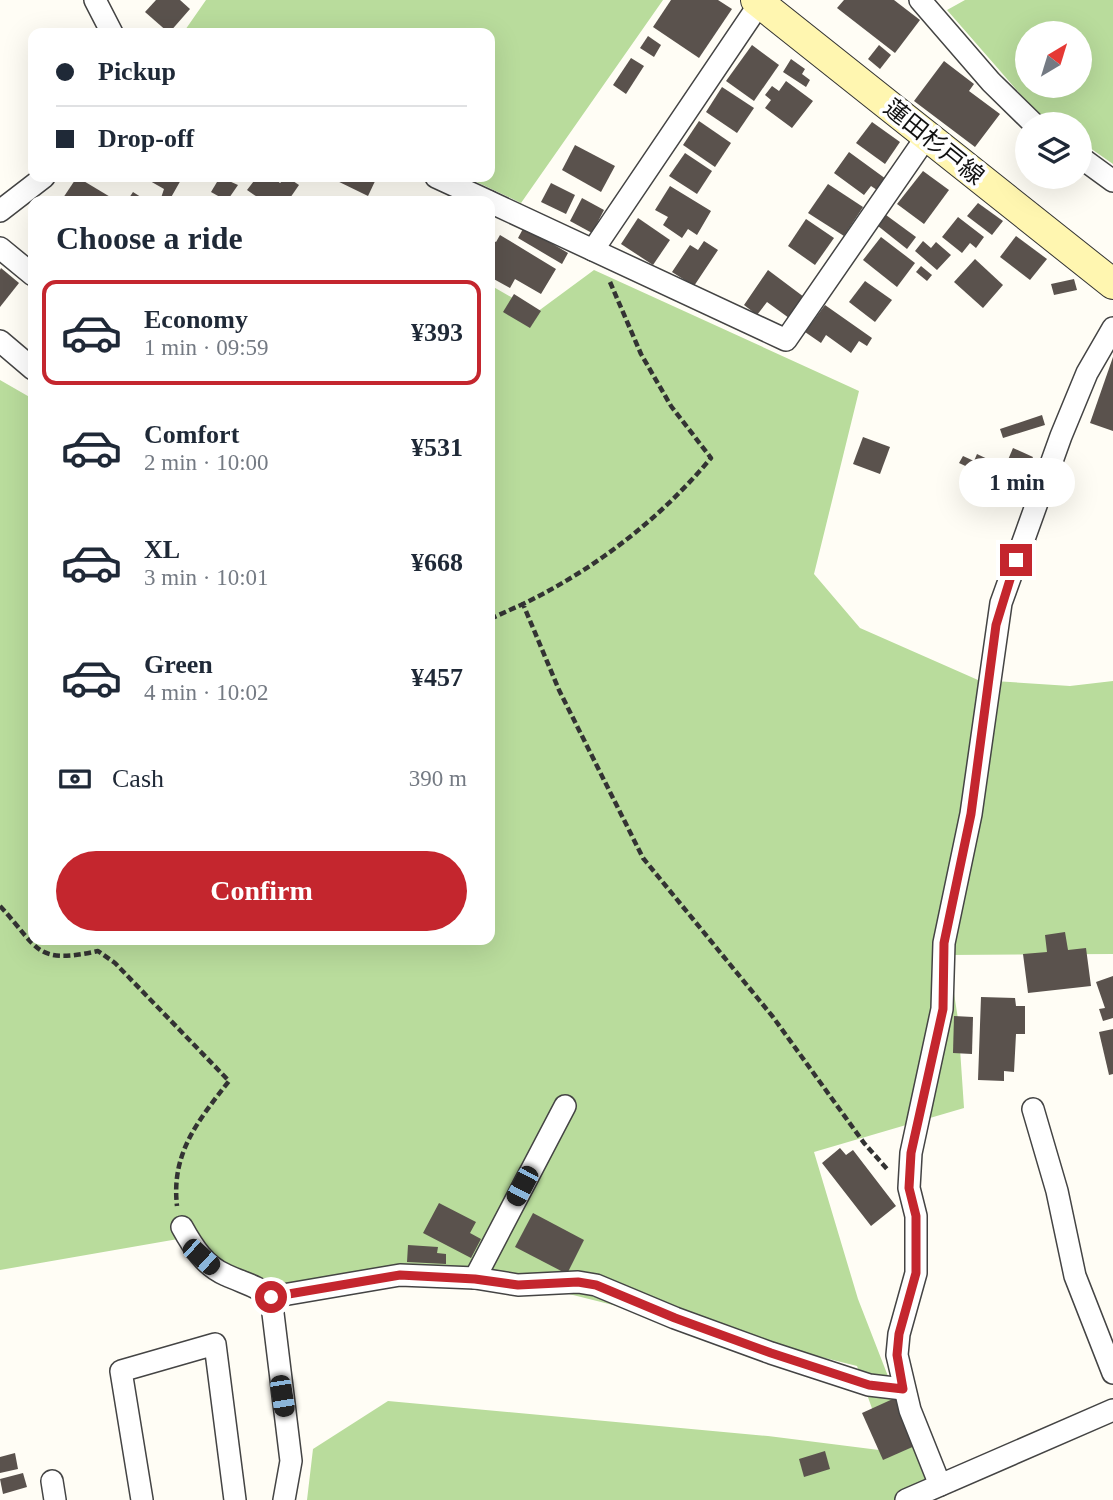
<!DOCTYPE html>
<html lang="en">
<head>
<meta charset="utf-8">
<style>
	body { margin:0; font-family:"Times New Roman","Noto Sans JP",serif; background:#f6f6f7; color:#1f2937; height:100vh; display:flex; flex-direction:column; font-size:26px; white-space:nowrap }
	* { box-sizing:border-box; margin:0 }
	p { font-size:23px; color:#747a83 }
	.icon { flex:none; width:38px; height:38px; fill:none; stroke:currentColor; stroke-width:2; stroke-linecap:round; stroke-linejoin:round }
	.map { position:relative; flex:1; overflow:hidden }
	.details { position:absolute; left:28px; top:196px; width:467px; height:749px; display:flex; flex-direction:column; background:#fff; border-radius:14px; box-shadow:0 7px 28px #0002 }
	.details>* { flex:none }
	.hud { position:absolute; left:28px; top:28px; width:467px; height:154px; border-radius:14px; box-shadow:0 7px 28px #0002; display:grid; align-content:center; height:154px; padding:0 28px; background:#fff }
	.needle { width:46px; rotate:38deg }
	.tools { position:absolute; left:1015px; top:21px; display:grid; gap:14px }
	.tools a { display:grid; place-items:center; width:77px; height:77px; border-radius:50%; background:#fff; box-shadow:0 7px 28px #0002; font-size:35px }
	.end { position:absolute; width:32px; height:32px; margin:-16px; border:9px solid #c4262e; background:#fff; box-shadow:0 0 0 4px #fff }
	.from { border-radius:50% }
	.bubble { position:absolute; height:49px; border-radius:24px; background:#fff; box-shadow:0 7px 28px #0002; font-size:23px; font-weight:600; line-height:49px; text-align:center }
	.car { position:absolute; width:21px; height:42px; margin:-21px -10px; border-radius:9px; box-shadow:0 0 5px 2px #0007; background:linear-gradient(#222 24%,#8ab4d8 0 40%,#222 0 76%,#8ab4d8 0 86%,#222 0) }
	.hud b { display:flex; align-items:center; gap:24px; height:66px; font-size:26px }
	.hud b+b { border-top:2px solid #e0e1e3 }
	.hud i { width:18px; height:18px; background:#1f2937 }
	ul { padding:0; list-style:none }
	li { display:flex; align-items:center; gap:21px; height:105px; margin:0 14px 10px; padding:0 14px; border:4px solid transparent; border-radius:14px }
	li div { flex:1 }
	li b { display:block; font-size:26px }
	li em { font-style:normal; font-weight:600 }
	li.on { border-color:#c4262e }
	li>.icon { width:63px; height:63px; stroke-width:1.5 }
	h2 { padding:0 28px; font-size:32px; line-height:84px }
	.pay { display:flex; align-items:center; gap:18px; height:77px; padding:0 28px; font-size:26px }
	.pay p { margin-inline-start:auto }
	.cta { display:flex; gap:14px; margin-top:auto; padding:14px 28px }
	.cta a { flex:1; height:80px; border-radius:42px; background:#c4262e; color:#fff; font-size:28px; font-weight:600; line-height:80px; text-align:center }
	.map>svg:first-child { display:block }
	.forest { fill:#b9dc9c; fill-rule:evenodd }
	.building { fill:#5a524d }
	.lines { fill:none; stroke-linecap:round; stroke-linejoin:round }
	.minor-casing { stroke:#444; stroke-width:24 }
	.secondary-casing { stroke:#333; stroke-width:32 }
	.path { stroke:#333; stroke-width:4.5; stroke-dasharray:7 3.5; stroke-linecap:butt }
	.minor { stroke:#fff; stroke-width:21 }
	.secondary { stroke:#fff6b0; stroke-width:30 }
	.route { stroke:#c4262e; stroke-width:9 }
	.labels { text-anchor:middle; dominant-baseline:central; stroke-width:7; stroke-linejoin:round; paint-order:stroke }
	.street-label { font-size:24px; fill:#111; stroke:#fff }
</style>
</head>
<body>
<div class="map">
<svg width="1113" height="1500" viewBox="0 0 1113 1500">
	<rect width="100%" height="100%" fill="#fffdf5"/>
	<g class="forest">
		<polygon points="206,0 663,0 521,203 466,177 490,177 490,33 183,33"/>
		<path d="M965 0H1113V164L1080 141V124H1054L1035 111 947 10ZM1027 33H1080V86H1027Z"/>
		<polygon points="594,270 859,391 814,574 860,628 978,680 1070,686 1113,681 1113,954 948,955 958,1019 964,1108 814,1152 858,1299 936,1500 307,1500 313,1449 388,1401 768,1436 887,1451 857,1366 465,1268 266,1294 178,1239 0,1270 0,380 33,399 33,940 490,940 490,285 537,312"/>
	</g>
	<g class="building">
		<polygon points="156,0 180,0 190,9 169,33 145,12"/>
		<polygon points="671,0 718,0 732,9 699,58 653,27"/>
		<polygon points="844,0 894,0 920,20 895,53 837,8"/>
		<polygon points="648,36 661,45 654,57 640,48"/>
		<polygon points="752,45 779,65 754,101 726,81"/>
		<polygon points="879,45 891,55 880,69 868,59"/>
		<polygon points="631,58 644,66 626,94 613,85"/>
		<polygon points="791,59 805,69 802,74 810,80 806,87 783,72"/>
		<polygon points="944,61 974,84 969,91 1000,114 975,147 914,101"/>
		<polygon points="786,81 813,101 792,128 765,108 771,100 765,95 772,86 779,91"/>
		<polygon points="722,87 754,108 737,133 706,112"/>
		<polygon points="699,121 731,143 715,167 683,145"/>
		<polygon points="872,122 900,142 885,164 856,143"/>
		<polygon points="575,145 615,166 601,192 562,170"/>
		<polygon points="849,152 886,179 877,190 871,186 864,195 834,173"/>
		<polygon points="685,153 712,171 697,194 669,176"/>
		<polygon points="923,171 949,190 924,224 897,204"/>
		<polygon points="77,177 117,201 68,201 63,198"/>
		<polygon points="143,177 179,177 182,178 169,201 160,201 164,189"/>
		<polygon points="220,177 238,185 227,201 211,192"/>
		<polygon points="257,177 272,177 280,183 287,177 299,185 288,201 263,201 247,190"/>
		<polygon points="329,177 377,177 368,196"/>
		<polygon points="551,183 575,195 566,214 541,202"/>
		<polygon points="828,184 863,207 844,236 808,213"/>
		<polygon points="670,186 711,211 697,235 688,229 682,238 663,225 668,217 655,210"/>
		<polygon points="133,192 147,201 127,201"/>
		<polygon points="582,198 604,210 592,233 570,221"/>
		<polygon points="978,203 1003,221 992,235 967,216"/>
		<polygon points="886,215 916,237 907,249 878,226"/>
		<polygon points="958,217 984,237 976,248 970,243 962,253 942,237"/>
		<polygon points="638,218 670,240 653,265 621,244"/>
		<polygon points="806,219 834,238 815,265 788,246"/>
		<polygon points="524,227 568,253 562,264 518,238"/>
		<polygon points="500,235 556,269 541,294 515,279 510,288 490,277 490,239 496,242"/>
		<polygon points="1016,236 1047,259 1030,280 1000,257"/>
		<polygon points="881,237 915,263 897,287 863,260"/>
		<polygon points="704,241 718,250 694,286 672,272 690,245 698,250"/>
		<polygon points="923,241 931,248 936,242 951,255 937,270 915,251"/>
		<polygon points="975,259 1003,285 983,308 954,282"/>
		<polygon points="921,266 932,275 927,281 916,272"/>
		<polygon points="1,268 19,283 0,307 0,270"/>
		<polygon points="768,270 804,297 789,318 767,302 757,315 744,305"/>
		<polygon points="1074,279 1077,290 1054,295 1051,284"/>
		<polygon points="865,281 892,300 875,322 849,302"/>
		<polygon points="514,294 541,311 530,328 503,312"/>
		<polygon points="825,305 872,338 867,346 859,341 851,353 826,335 821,343 805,332"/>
		<polygon points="1113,357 1113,431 1090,423"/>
		<polygon points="1042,415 1045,425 1003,438 1000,429"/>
		<polygon points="863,437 890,447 880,474 853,464"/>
		<polygon points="1013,448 1033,457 1014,502 994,493"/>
		<polygon points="977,454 998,464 991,478 959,463 963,456 974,461"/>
		<polygon points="966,474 983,480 979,493 962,487"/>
		<polygon points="1065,932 1068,950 1086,948 1091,986 1028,993 1023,954 1047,952 1045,935"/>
		<polygon points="1113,976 1113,1018 1103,1021 1099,1009 1105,1008 1096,982"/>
		<polygon points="981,997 1015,998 1016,1006 1025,1006 1025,1034 1016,1034 1014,1072 1004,1071 1004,1081 978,1080"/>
		<polygon points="954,1016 973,1017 972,1054 953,1053"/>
		<polygon points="1113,1029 1113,1074 1109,1075 1099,1032"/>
		<polygon points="840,1148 846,1155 853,1150 896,1206 871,1226 822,1163"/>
		<polygon points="439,1203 476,1222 470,1233 481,1239 471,1258 423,1233"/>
		<polygon points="533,1213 584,1240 567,1274 515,1247"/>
		<polygon points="408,1245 438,1247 437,1253 446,1254 446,1264 407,1262"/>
		<polygon points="895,1398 917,1445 883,1460 862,1413"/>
		<polygon points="825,1451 830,1469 804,1477 799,1459"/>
		<polygon points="15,1453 18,1469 0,1473 0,1457"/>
		<polygon points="23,1473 27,1487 3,1494 0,1479"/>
	</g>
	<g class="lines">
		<g class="minor-casing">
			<g id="minor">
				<polyline points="95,0 112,33"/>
				<polyline points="920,0 991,82 1034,124"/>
				<polyline points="1080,157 1113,181"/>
				<polyline points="436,177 488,201"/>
				<polyline points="490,202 786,340 927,136"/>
				<polyline points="0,211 44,177"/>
				<polyline points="0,248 33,275"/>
				<polyline points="593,250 760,3"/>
				<polyline points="0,341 33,369"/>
				<polyline points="1033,1109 1057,1191 1075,1276 1113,1373"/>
				<path d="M182 1227C193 1247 205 1266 226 1275 243 1283 256 1285 271 1297L291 1461 284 1500"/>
				<polyline points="475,1278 565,1106"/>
				<polyline points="271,1297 400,1275 475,1278 518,1285 578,1282 596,1285 675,1318 771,1353 869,1385 903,1389"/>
				<polyline points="52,1481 55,1500"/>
				<polyline points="940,1485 910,1410 897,1355 899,1334 916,1273 916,1216 909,1188 911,1153 942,1009 944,943 971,814 1001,603 1061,436 1087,373 1113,328"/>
				<polyline points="142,1500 121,1371 215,1344 235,1500"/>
				<polyline points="906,1500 1113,1410"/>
			</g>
		</g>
		<g class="secondary-casing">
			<polyline id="secondary" points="756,0 1113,284"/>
		</g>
		<g class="path">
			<path d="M610 282 641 354 671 406 711 458C659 520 595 569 523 604L559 690 643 858 773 1017 864 1143 887 1169"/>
			<polyline points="490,619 523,604"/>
			<path d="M0 906C39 948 34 965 98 951L115 963 229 1081C198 1121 171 1153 177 1206"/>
		</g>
		<use href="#minor" class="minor"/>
		<use href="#secondary" class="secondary"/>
	</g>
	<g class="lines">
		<polyline class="route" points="271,1297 400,1275 475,1279 518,1285 578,1282 596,1285 675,1318 771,1353 869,1385 903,1389 897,1355 899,1334 916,1273 916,1216 909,1188 911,1153 943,1009 944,943 971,814 996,625 1016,560"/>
	</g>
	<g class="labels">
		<g class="street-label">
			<text transform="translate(934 142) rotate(39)">蓮田杉戸線</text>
		</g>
	</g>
</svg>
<div class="tools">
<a><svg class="needle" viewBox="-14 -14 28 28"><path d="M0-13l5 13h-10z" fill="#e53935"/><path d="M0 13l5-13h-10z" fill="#747a83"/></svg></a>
<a><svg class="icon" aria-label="layers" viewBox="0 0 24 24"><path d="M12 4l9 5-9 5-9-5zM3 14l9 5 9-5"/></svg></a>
</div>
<i class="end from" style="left:271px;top:1297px"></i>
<i class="end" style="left:1016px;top:560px"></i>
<div class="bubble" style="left:959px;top:458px;width:116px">1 min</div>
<i class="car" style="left:522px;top:1186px;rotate:208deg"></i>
<i class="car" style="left:201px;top:1257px;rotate:132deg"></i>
<i class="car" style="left:282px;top:1396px;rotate:171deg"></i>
<div class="hud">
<b><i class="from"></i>Pickup</b>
<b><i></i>Drop-off</b>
</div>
<section class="details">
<h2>Choose a ride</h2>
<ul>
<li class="on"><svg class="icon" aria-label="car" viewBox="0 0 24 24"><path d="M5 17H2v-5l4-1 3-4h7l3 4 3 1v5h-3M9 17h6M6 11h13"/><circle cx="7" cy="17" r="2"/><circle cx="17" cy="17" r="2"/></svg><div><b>Economy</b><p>1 min · 09:59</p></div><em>¥393</em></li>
<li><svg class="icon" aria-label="car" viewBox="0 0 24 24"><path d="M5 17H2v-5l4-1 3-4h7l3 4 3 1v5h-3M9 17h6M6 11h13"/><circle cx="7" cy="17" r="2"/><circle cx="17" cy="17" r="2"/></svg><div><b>Comfort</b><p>2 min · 10:00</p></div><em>¥531</em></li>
<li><svg class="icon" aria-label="car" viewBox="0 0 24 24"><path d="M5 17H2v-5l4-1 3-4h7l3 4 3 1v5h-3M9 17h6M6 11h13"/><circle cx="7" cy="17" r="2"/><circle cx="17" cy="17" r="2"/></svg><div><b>XL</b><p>3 min · 10:01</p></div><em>¥668</em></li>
<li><svg class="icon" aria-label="car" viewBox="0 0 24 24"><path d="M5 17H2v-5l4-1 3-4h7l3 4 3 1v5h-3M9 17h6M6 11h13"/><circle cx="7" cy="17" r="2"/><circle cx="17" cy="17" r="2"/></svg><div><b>Green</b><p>4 min · 10:02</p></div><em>¥457</em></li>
</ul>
<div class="pay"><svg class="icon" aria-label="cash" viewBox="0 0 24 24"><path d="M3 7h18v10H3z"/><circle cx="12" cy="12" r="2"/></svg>Cash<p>390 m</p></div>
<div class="cta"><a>Confirm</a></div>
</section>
</div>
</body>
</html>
